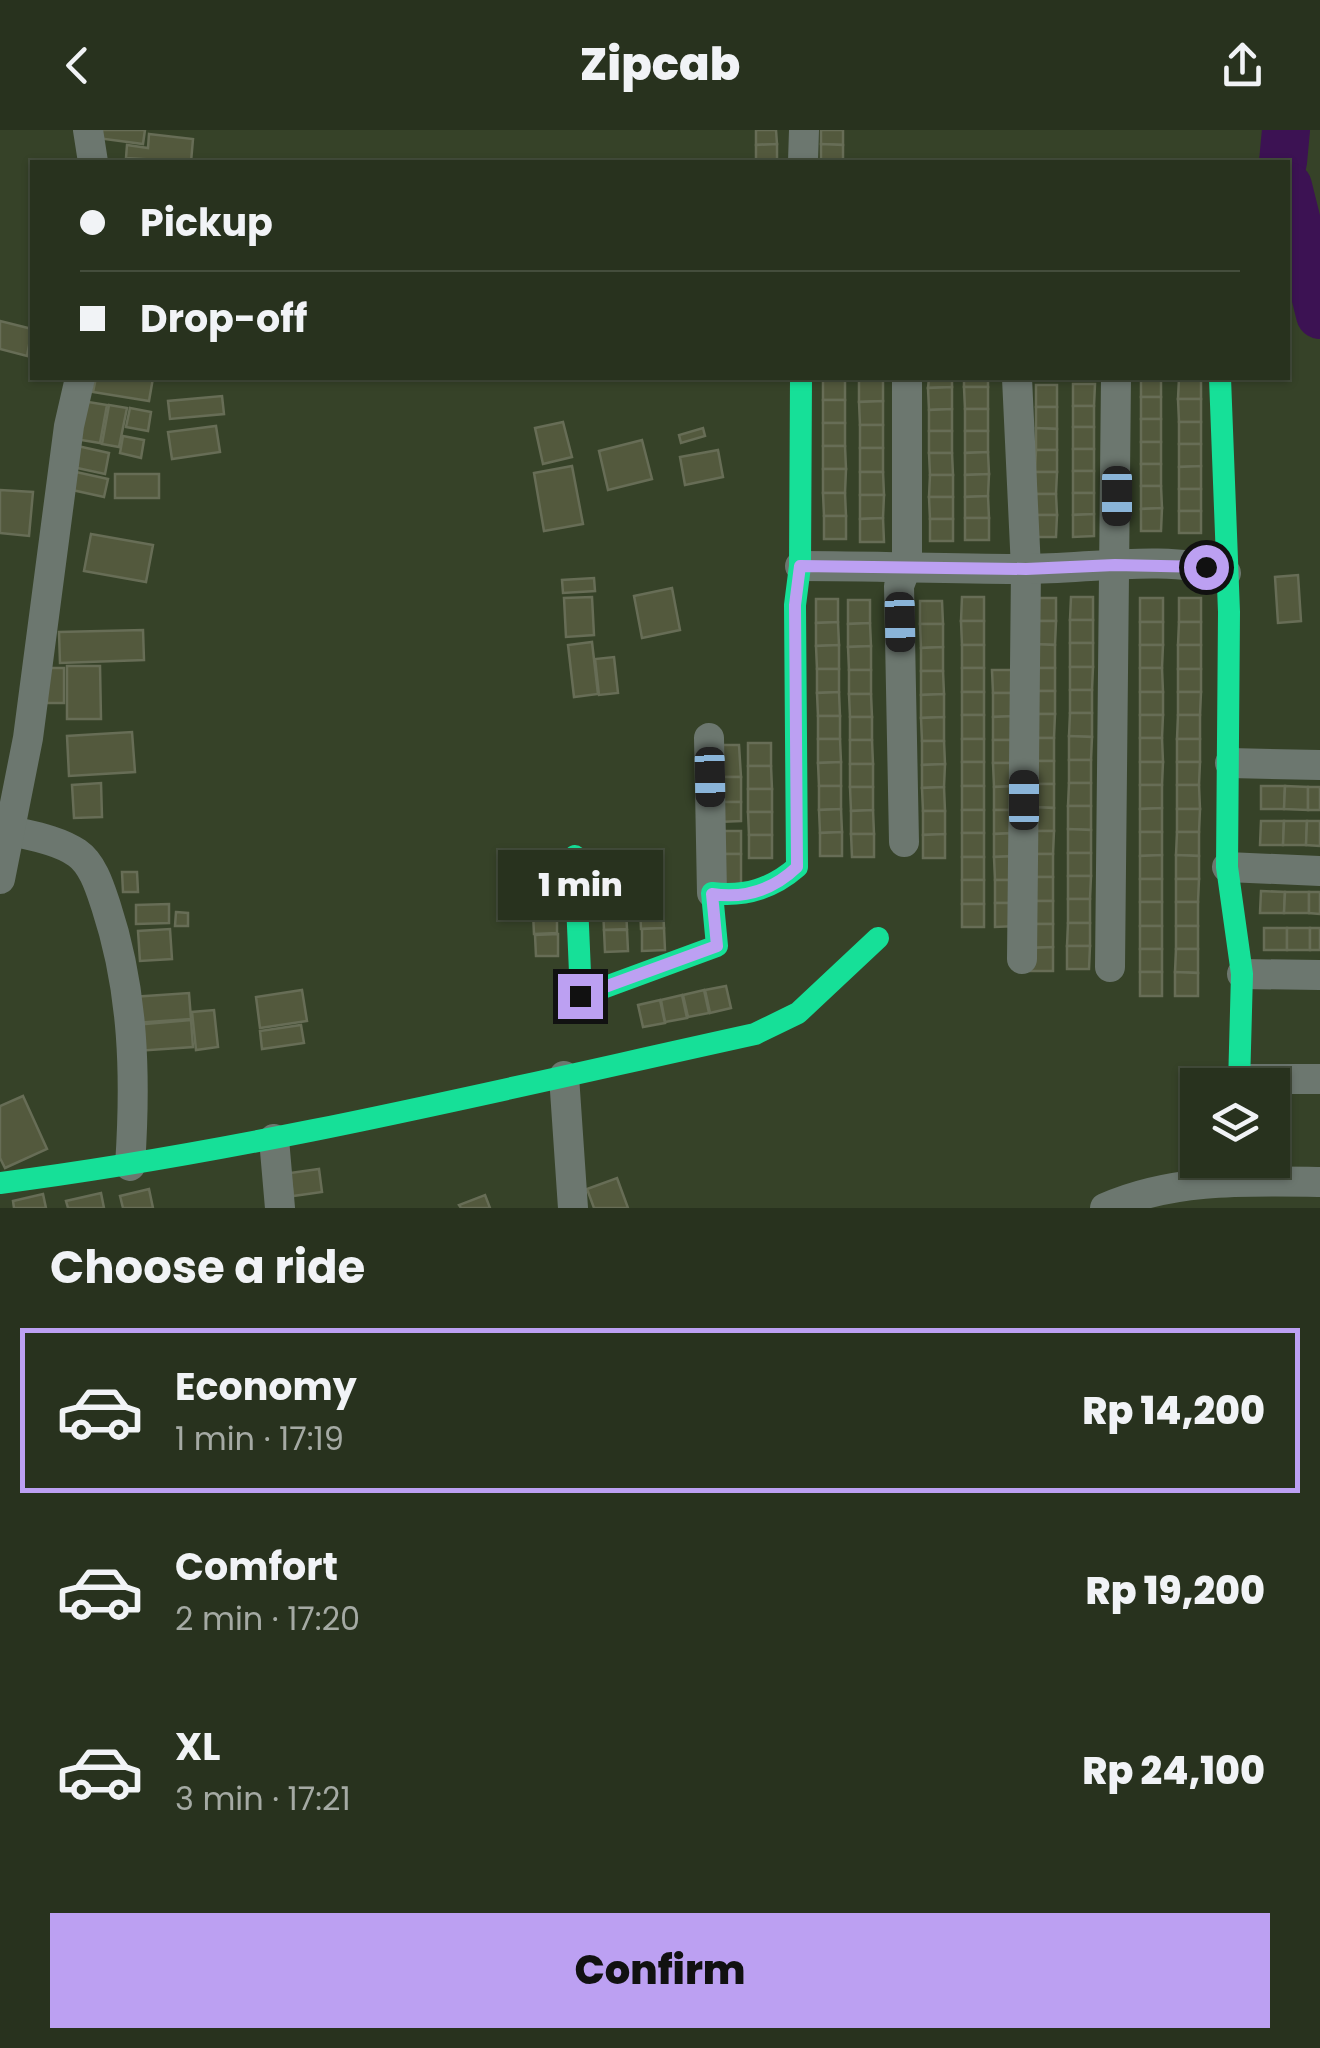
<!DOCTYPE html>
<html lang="en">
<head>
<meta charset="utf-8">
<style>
	body { margin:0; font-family:Poppins,sans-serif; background:#343e2b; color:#f1f3f6; height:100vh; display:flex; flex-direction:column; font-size:38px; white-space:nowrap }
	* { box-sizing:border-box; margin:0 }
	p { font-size:32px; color:#a5aaa4 }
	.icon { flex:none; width:55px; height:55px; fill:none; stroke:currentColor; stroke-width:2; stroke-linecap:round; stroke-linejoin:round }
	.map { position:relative; height:1078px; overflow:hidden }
	.details { display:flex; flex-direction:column; background:#28321e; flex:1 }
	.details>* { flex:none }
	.hud { position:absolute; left:30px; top:30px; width:1260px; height:220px; border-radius:0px; box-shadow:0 2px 8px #0004,0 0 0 2px #444d3c; display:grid; align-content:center; height:220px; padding:0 50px; background:#28321e }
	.controls { position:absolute; left:1180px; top:938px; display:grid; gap:20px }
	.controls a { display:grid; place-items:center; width:110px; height:110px; border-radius:0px; background:#28321e; box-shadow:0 2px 8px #0004,0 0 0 2px #444d3c; font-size:50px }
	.end { position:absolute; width:45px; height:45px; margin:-22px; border:12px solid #bca0f2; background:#111; box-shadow:0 0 0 5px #111 }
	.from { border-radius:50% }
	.bubble { position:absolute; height:70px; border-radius:0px; background:#28321e; box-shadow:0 2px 8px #0004,0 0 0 2px #444d3c; font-size:32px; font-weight:800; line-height:70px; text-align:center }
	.car { position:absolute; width:30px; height:60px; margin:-30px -15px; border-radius:12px; box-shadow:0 0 8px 2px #0007; background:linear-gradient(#222 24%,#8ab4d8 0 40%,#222 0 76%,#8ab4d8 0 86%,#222 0) }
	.hud b { display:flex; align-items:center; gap:35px; height:95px; font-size:38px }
	.hud b+b { border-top:2px solid #444d3c }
	.hud i { width:25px; height:25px; background:#f1f3f6 }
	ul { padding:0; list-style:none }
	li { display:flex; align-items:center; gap:30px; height:165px; margin:0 20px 15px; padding:0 30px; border:5px solid transparent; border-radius:0px }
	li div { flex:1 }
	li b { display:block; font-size:38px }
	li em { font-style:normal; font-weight:800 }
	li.on { border-color:#bca0f2 }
	li>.icon { width:90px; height:90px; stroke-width:1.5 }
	h2 { padding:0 50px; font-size:45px; line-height:120px }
	.primary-button { display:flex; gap:20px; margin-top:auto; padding:20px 50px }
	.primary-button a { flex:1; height:115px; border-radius:0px; background:#bca0f2; color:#111; font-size:40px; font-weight:800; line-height:115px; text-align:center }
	header { display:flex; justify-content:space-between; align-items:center; height:130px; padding:0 50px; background:#28321e; font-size:45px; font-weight:800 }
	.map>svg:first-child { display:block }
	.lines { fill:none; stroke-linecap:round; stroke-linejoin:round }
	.river { stroke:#3c1253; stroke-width:48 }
	.building { fill:#53593d; stroke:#676d56; stroke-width:2.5 }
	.street { stroke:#6c776f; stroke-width:30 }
	.fast { stroke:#16e098; stroke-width:22 }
	.route { stroke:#bca0f2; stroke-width:12 }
</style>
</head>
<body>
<header><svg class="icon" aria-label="back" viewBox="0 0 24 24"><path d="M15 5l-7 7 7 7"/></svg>Zipcab<svg class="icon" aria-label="share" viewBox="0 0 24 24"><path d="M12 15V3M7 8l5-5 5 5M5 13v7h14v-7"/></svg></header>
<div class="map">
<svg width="1320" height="1078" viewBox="0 0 1320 1078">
	<rect width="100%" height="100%" fill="#364228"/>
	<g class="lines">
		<g class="river">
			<polyline points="1283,32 1286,0"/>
			<polyline points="1288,56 1320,185"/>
		</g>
	</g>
	<g class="building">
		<polygon points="98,0 145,0 143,14 97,8"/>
		<polygon points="756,0 776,0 777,14 756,15"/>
		<polygon points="821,0 843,0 843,15 821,14"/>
		<polygon points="149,4 193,9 191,32 126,28 127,15 148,18"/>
		<polygon points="777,14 777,32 756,32 756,15"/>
		<polygon points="821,14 843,15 843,32 821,32"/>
		<polygon points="0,191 32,199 27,226 0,219"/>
		<polygon points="96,248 153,248 149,271 93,262"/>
		<rect x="823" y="248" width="22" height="22"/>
		<polygon points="859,248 883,248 883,271 859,272"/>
		<polygon points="929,248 952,248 952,257 928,258"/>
		<rect x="964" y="248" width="24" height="9"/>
		<rect x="1141" y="248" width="20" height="19"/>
		<polygon points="1179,248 1201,248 1201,269 1178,269"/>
		<polygon points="1073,254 1095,254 1094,276 1073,276"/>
		<rect x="1036" y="255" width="21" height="22"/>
		<polygon points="952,257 952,279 929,280 928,258"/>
		<polygon points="964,257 988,257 988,279 965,279"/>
		<polygon points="222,266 224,284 170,289 168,271"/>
		<rect x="1141" y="267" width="20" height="22"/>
		<polygon points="1178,269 1201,269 1201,292 1179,292"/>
		<rect x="823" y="270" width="22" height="23"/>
		<polygon points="82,271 107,275 100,313 75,309"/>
		<polygon points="883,271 883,295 860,295 859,272"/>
		<polygon points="109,275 127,278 119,317 102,314"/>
		<rect x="1073" y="276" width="21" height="21"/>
		<polygon points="1036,277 1057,277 1057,299 1036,298"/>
		<polygon points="130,278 151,282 148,301 126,297"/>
		<polygon points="952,279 952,301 929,301 929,280"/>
		<rect x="965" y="279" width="23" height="22"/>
		<rect x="1141" y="289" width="20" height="23"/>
		<polygon points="563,292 572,327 543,334 535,298"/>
		<rect x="1179" y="292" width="22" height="22"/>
		<rect x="823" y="293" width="22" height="23"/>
		<rect x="860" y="295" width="23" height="23"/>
		<polygon points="216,296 220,322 172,329 168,302"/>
		<rect x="1073" y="297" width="21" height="22"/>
		<polygon points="703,298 705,306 681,313 679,305"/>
		<polygon points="1036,298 1057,299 1057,320 1036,320"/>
		<rect x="929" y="301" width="23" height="22"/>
		<polygon points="965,301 988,301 988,322 965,323"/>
		<polygon points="123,306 144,310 141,328 120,323"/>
		<polygon points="642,310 652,349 608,360 599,321"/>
		<rect x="1141" y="312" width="20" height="22"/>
		<polygon points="1179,314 1201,314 1201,336 1179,337"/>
		<polygon points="73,315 109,323 105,344 68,336"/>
		<polygon points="823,316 845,316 846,339 823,339"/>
		<rect x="860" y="318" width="23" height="24"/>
		<rect x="1073" y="319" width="21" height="22"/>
		<polygon points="718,320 723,347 685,355 680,327"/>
		<polygon points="1036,320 1057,320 1057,342 1035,342"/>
		<polygon points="988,322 989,344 965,345 965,323"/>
		<polygon points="929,323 952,323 953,345 930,345"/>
		<rect x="1141" y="334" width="20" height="22"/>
		<polygon points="572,336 583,394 544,401 534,343"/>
		<polygon points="1201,336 1201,359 1179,359 1179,337"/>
		<polygon points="823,339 846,339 845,363 823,363"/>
		<polygon points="67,340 108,349 104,367 63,358"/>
		<rect x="1073" y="341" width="21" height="22"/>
		<polygon points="860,342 883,342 884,365 860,365"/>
		<polygon points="1035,342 1057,342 1056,364 1036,364"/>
		<rect x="115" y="344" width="44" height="24"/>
		<polygon points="989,344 988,366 965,367 965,345"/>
		<polygon points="930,345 953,345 953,367 929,367"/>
		<polygon points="1141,356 1161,356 1162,378 1141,379"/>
		<rect x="1179" y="359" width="22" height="22"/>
		<polygon points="0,360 33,362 29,406 0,403"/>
		<polygon points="823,363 845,363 846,386 824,386"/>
		<polygon points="1073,363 1094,363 1094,384 1073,385"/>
		<polygon points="1036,364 1056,364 1057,385 1035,385"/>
		<polygon points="860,365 884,365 883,388 860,389"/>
		<polygon points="988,366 989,388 965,388 965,367"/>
		<polygon points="929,367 953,367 953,389 930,389"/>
		<polygon points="1162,378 1161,401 1141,401 1141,379"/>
		<rect x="1179" y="381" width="22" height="22"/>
		<polygon points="1094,384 1094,406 1073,407 1073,385"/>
		<polygon points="1035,385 1057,385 1056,407 1035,407"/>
		<rect x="824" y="386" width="22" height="23"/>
		<polygon points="883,388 884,412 860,412 860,389"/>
		<rect x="965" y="388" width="24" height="22"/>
		<rect x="930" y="389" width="23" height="22"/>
		<polygon points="91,404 153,415 146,452 84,441"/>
		<polygon points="1298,445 1301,491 1278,493 1275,447"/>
		<polygon points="594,448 595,461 563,463 562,450"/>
		<polygon points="672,458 680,500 642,508 634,466"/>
		<polygon points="592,467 594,505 566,507 564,468"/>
		<polygon points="962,467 984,467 984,491 961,491"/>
		<polygon points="1071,467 1093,467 1093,490 1070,490"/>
		<rect x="1033" y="468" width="23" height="23"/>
		<rect x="1140" y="468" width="23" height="24"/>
		<rect x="1179" y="468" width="22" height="24"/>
		<polygon points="816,469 838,469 838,492 816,493"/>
		<polygon points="848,470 870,470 870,493 848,494"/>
		<polygon points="920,471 942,471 943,494 920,494"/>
		<rect x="1070" y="490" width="23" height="23"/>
		<polygon points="961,491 984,491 984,515 962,515"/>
		<polygon points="1033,491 1056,491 1055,515 1033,514"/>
		<polygon points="838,492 839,515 816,516 816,493"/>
		<rect x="1140" y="492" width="23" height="23"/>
		<polygon points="1179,492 1201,492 1201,515 1178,515"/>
		<polygon points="870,493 871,516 848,517 848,494"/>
		<polygon points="920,494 943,494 943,517 921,518"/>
		<polygon points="143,500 144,530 60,533 59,502"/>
		<polygon points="592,512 598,564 574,567 568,515"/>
		<rect x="1070" y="513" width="23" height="24"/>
		<polygon points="1033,514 1055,515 1055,538 1033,538"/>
		<polygon points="839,515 839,539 817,539 816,516"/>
		<rect x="962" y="515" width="22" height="23"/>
		<polygon points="1140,515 1163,515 1162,538 1140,538"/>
		<rect x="1178" y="515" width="23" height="24"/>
		<polygon points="871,516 871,540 849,540 848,517"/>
		<polygon points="943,517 943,541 921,541 921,518"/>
		<polygon points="614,527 618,563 599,565 595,529"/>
		<polygon points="67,536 100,536 101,589 67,589"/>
		<polygon points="1070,537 1093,537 1092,560 1070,560"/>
		<polygon points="46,538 64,538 64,573 47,573"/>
		<rect x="962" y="538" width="22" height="24"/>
		<polygon points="1033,538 1055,538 1055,561 1032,561"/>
		<polygon points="1140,538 1162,538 1163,562 1140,562"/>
		<polygon points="817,539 839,539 839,562 817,563"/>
		<rect x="1178" y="539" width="23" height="23"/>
		<rect x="849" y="540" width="22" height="24"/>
		<polygon points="992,540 1014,540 1015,563 993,563"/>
		<polygon points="921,541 943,541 944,564 921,565"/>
		<rect x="1070" y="560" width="22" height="23"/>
		<rect x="1032" y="561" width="23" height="23"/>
		<polygon points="839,562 840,586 818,586 817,563"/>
		<rect x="962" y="562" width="22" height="23"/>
		<rect x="1140" y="562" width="23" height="23"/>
		<polygon points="1178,562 1201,562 1200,585 1178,585"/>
		<polygon points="993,563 1015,563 1015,586 993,587"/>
		<polygon points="849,564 871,564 872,587 850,587"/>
		<polygon points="944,564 944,587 921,588 921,565"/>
		<polygon points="1070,583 1092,583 1092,607 1069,606"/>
		<polygon points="1032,584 1055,584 1054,608 1032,608"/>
		<rect x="962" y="585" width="22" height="24"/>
		<polygon points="1140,585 1163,585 1162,608 1140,608"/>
		<polygon points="1178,585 1200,585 1200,609 1177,609"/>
		<rect x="818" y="586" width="22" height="23"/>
		<polygon points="1015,586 1015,610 993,610 993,587"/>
		<rect x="850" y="587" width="22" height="23"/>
		<polygon points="944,587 944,611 922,611 921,588"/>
		<polygon points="132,602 135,642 69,646 67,606"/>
		<polygon points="1069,606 1092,607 1091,630 1069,630"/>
		<rect x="1032" y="608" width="22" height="23"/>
		<polygon points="1140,608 1162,608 1163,632 1140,632"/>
		<polygon points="818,609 840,609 841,632 818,633"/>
		<rect x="962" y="609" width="22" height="23"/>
		<rect x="1177" y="609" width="23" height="23"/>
		<polygon points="850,610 872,610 873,634 850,634"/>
		<polygon points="993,610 1015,610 1016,633 993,633"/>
		<polygon points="922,611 944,611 945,634 922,635"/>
		<rect x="748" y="613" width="23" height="23"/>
		<polygon points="716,615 739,615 741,647 718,647"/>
		<rect x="1069" y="630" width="22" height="23"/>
		<rect x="1032" y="631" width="22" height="23"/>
		<polygon points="841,632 841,656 819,656 818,633"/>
		<rect x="962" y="632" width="22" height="24"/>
		<polygon points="1140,632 1163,632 1162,655 1140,655"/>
		<polygon points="1177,632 1200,632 1199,655 1177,655"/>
		<polygon points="993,633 1016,633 1016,656 994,657"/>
		<rect x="850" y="634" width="23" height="23"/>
		<polygon points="945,634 944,657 922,658 922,635"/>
		<polygon points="748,636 771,636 772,659 748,659"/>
		<polygon points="718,647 741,647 741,672 717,672"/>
		<polygon points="101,653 102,687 74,688 72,655"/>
		<polygon points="1069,653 1091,653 1091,676 1068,676"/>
		<polygon points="1032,654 1054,654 1054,678 1032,677"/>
		<polygon points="1140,655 1162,655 1162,678 1140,679"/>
		<polygon points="1177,655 1199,655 1200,679 1177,679"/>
		<polygon points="819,656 841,656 841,679 819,680"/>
		<rect x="962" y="656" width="22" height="24"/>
		<polygon points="1016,656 1016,680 994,680 994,657"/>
		<polygon points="1261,656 1285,656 1284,679 1261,679"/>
		<polygon points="1285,656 1308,657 1308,680 1284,679"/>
		<polygon points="850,657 873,657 873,680 851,681"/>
		<polygon points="944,657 945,681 923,681 922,658"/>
		<rect x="1308" y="657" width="12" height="23"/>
		<rect x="748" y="659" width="24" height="23"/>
		<polygon points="717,672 741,672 741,691 718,692"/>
		<polygon points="1068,676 1091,676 1091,700 1068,699"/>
		<polygon points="1032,677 1054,678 1054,701 1031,701"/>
		<polygon points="1162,678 1162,702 1140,702 1140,679"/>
		<polygon points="841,679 842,702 820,703 819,680"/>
		<polygon points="1177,679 1200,679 1199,702 1177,702"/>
		<polygon points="873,680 874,704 851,704 851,681"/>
		<rect x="962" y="680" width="22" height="23"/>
		<polygon points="994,680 1016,680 1016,703 994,704"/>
		<polygon points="923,681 945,681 945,704 923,705"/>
		<polygon points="748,682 772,682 772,705 749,705"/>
		<polygon points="1261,691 1284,691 1283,715 1260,715"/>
		<polygon points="1284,691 1307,691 1306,715 1283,715"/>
		<polygon points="1307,691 1320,691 1320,716 1306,715"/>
		<polygon points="1068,699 1091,700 1091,723 1068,723"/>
		<rect x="718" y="701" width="23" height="23"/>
		<polygon points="1031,701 1054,701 1053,724 1031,724"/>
		<polygon points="842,702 842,726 820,726 820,703"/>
		<polygon points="1140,702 1162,702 1162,725 1140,726"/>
		<polygon points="1177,702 1199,702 1199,726 1176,725"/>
		<rect x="962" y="703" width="22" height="24"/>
		<polygon points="1016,703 1017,726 994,727 994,704"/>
		<polygon points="851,704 874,704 874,727 852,727"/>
		<polygon points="945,704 945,728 923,728 923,705"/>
		<rect x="749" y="705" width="23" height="23"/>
		<rect x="1068" y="723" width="23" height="23"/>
		<polygon points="718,724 741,724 741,756 718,757"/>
		<rect x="1031" y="724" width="22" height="23"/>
		<polygon points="1162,725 1162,749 1140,749 1140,726"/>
		<polygon points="1176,725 1199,726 1199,749 1176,749"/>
		<polygon points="1017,726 1017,750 995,750 994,727"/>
		<rect x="962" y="727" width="22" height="23"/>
		<polygon points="661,731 663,753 639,754 639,732"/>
		<polygon points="624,732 625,754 602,755 601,733"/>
		<polygon points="555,736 555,758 533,759 532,737"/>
		<polygon points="122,742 137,742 138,762 123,762"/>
		<polygon points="1068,746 1091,746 1090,769 1068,769"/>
		<polygon points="1031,747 1053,747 1053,771 1030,771"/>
		<rect x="1140" y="749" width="22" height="23"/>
		<polygon points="1176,749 1199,749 1198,772 1176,772"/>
		<rect x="962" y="750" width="22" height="24"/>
		<rect x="995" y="750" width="22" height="23"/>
		<polygon points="662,753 663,775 640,776 639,754"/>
		<polygon points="625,754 626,776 603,777 602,756"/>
		<polygon points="555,758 556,780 533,781 532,759"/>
		<polygon points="1261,761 1285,762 1284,783 1260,783"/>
		<polygon points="1285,762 1309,762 1309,783 1284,783"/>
		<polygon points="1309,762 1320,762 1320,784 1309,783"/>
		<rect x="1068" y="769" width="22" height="24"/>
		<rect x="1030" y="771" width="23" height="23"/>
		<rect x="1140" y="772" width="22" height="24"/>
		<rect x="1176" y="772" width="22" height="24"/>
		<polygon points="995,773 1017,773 1018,796 995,797"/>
		<polygon points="169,774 169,793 136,794 136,775"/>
		<rect x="962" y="774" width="22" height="23"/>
		<polygon points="663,776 664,798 641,799 640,777"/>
		<polygon points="626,777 627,799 604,800 603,778"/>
		<polygon points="557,781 557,803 534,804 533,782"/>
		<polygon points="176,782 188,783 188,796 175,796"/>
		<polygon points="1068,793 1090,793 1090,816 1067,816"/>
		<polygon points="1030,794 1053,794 1053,817 1030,818"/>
		<rect x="1140" y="796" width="22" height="23"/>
		<rect x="1176" y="796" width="22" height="23"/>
		<polygon points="664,798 665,820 642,821 642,799"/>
		<rect x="1264" y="798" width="23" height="22"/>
		<rect x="1287" y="798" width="23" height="22"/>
		<rect x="1310" y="798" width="10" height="22"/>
		<polygon points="170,799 172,829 140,831 138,801"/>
		<polygon points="604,800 627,800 628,821 605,822"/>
		<polygon points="558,804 558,826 536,826 535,805"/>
		<polygon points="1067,816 1090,816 1089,839 1067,839"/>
		<polygon points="1053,817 1053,841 1030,841 1030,818"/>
		<rect x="1140" y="819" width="22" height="23"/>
		<polygon points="1176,819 1198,819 1198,843 1175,842"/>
		<rect x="1140" y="842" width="22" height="24"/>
		<polygon points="1175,842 1198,843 1198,866 1175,866"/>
		<polygon points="726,856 731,878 710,883 705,860"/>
		<polygon points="302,860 307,891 260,898 256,867"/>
		<polygon points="704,860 709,883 688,887 683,865"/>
		<polygon points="189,863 191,889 134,893 132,867"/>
		<polygon points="682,865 687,888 665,892 661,870"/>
		<polygon points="660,870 665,893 643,897 638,875"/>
		<polygon points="214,880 218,917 196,920 192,882"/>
		<polygon points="191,890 193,917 136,921 134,895"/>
		<polygon points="301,895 304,913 262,919 260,901"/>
		<polygon points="23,966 47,1019 5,1038 0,1028 0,976"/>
		<polygon points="319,1039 322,1062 293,1066 290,1043"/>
		<polygon points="617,1048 628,1078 594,1078 587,1059"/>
		<polygon points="149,1059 153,1078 123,1078 120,1066"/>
		<polygon points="101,1063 104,1078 68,1078 66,1071"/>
		<polygon points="43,1064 46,1078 14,1078 13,1071"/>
		<polygon points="485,1065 490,1078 461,1078 459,1075"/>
	</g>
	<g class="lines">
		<g class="street">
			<polyline points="88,0 93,32"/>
			<polyline points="803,32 804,0"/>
			<polyline points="1017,248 1026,439 1022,829"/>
			<path d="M800 436C875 436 950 439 1025 439 1088 439 1166 424 1226 443"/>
			<polyline points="709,608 712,763"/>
			<polyline points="1230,633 1320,635"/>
			<path d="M11 701C32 706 58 710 77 723 93 734 100 758 106 776 134 861 136 947 130 1036"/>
			<polyline points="904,712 899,456 907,435 907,248"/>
			<polyline points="1227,737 1320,741"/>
			<polyline points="0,749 28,608 69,296 80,248"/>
			<polyline points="1110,837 1116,248"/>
			<polyline points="1242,844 1320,845"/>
			<polyline points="564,946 573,1078"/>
			<polyline points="1239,949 1320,949"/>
			<polyline points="274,1009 280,1078"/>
			<path d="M1105 1078C1172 1048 1248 1051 1320 1052"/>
		</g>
		<g class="fast">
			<polyline points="1220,248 1229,482 1227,737 1242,844 1239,955"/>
			<path d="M575 726 581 866 717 816 712 763C745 767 772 759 797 737L795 475 800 436 801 248"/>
			<path d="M0 1053C255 1020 504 959 755 904L798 883 878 808"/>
		</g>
	</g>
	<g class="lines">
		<path class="route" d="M580 866 717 816 712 764C745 769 773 760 797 737L795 475 800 436 1026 439 1115 435 1206 437"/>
	</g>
</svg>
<div class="controls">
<a><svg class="icon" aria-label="layers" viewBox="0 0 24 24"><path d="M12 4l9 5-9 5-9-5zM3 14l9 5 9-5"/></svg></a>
</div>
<i class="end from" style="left:1206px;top:437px"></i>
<i class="end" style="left:580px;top:866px"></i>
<div class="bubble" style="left:498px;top:720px;width:165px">1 min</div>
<i class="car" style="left:1117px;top:366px;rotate:180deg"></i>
<i class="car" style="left:900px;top:492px;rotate:179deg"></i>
<i class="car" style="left:710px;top:647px;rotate:179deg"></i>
<i class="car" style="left:1024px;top:670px;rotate:0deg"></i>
<div class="hud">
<b><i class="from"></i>Pickup</b>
<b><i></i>Drop-off</b>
</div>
</div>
<section class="details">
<h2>Choose a ride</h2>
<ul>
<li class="on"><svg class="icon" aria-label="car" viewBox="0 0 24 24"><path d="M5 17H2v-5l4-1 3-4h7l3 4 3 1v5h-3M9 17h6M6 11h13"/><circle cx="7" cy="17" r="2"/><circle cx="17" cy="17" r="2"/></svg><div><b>Economy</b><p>1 min · 17:19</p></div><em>Rp 14,200</em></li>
<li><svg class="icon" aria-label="car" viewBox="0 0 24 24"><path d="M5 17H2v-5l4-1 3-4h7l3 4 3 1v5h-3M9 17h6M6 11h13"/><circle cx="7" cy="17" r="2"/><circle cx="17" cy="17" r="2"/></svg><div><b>Comfort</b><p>2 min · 17:20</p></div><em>Rp 19,200</em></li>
<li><svg class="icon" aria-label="car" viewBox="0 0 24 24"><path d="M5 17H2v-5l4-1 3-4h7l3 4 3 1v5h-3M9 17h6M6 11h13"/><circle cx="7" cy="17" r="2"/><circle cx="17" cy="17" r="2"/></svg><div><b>XL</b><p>3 min · 17:21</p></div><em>Rp 24,100</em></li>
</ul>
<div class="primary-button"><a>Confirm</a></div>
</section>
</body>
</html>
